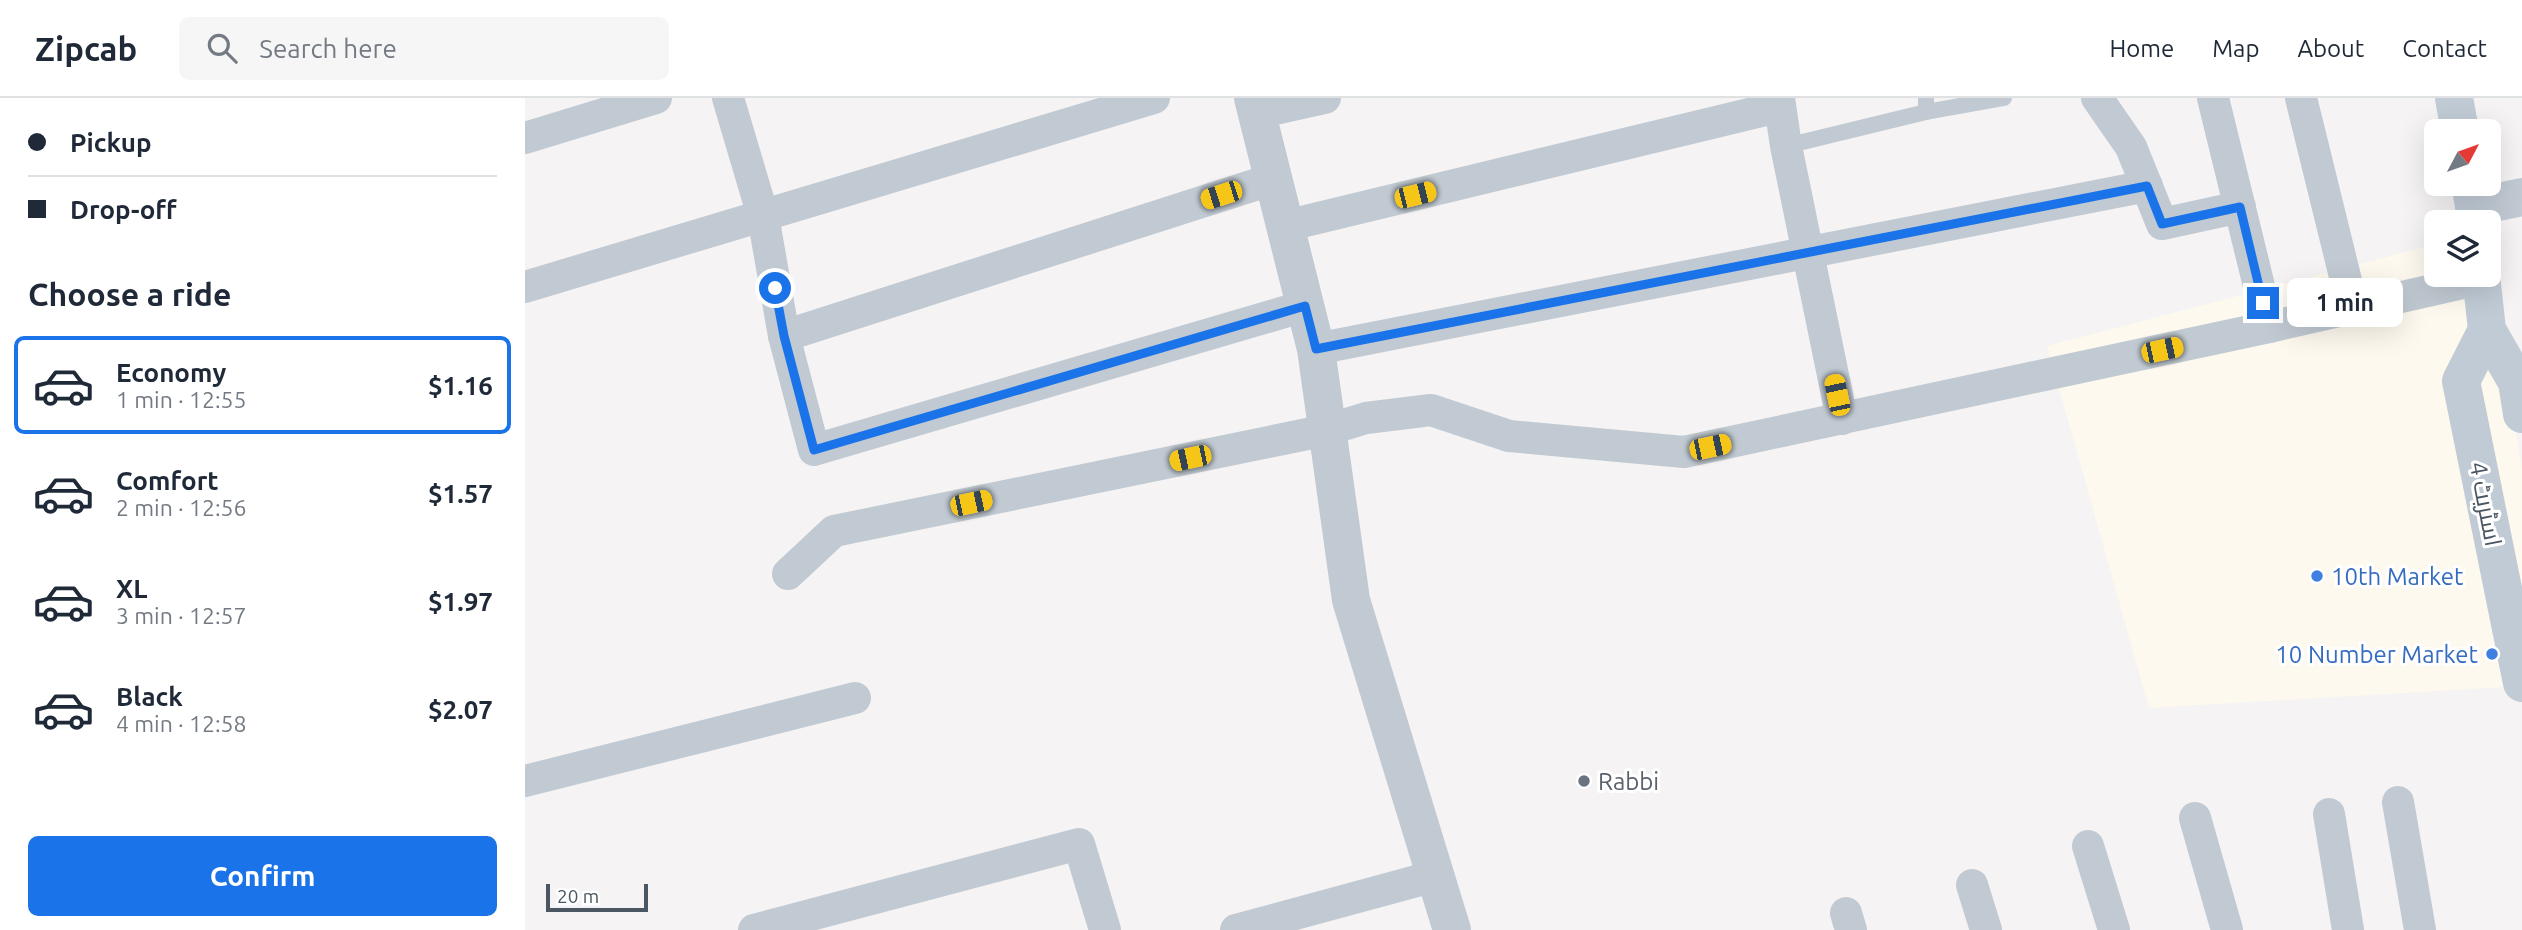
<!DOCTYPE html>
<html lang="en">
<head>
<meta charset="utf-8">
<style>
	body { margin:0; font-family:Ubuntu,Cairo,sans-serif; background:#f6f6f7; color:#1f2937; height:100vh; display:flex; flex-direction:column; font-size:26px; white-space:nowrap }
	* { box-sizing:border-box; margin:0 }
	p { font-size:23px; color:#747a83 }
	.icon { flex:none; width:38px; height:38px; fill:none; stroke:currentColor; stroke-width:2; stroke-linecap:round; stroke-linejoin:round }
	.map { position:relative; flex:1; overflow:hidden }
	.panel { display:flex; flex-direction:column; background:#fff; width:525px }
	.panel>* { flex:none }
	.hud { display:grid; align-content:center; height:154px; padding:0 28px; background:#fff }
	.needle { width:46px; rotate:49deg }
	.controls { position:absolute; left:1899px; top:21px; display:grid; gap:14px }
	.controls a { display:grid; place-items:center; width:77px; height:77px; border-radius:10px; background:#fff; box-shadow:0 7px 28px #0002; font-size:35px }
	.scale { position:absolute; left:21px; bottom:18px; width:102px; box-sizing:border-box; padding-left:7px; border:4px solid #4a5661; border-top:0; font-size:19px; line-height:24px; white-space:nowrap; color:#4a5661; -webkit-text-stroke:5px #fff; paint-order:stroke }
	.end { position:absolute; width:32px; height:32px; margin:-16px; border:9px solid #1a73e8; background:#fff; box-shadow:0 0 0 4px #fff }
	.from { border-radius:50% }
	.bubble { position:absolute; height:49px; border-radius:10px; background:#fff; box-shadow:0 7px 28px #0002; font-size:23px; font-weight:600; line-height:49px; text-align:center }
	.car { position:absolute; width:21px; height:42px; margin:-21px -10px; border-radius:9px; box-shadow:0 0 5px 2px #0007; background:linear-gradient(#f5c518 24%,#345 0 40%,#f5c518 0 76%,#345 0 86%,#f5c518 0) }
	.hud b { display:flex; align-items:center; gap:24px; height:66px; font-size:26px }
	.hud b+b { border-top:2px solid #e0e1e3 }
	.hud i { width:18px; height:18px; background:#1f2937 }
	ul { padding:0; list-style:none }
	li { display:flex; align-items:center; gap:21px; height:98px; margin:0 14px 10px; padding:0 14px; border:4px solid transparent; border-radius:10px }
	li div { flex:1 }
	li b { display:block; font-size:26px }
	li em { font-style:normal; font-weight:600 }
	li.current { border-color:#1a73e8 }
	li>.icon { width:63px; height:63px; stroke-width:1.5 }
	h2 { padding:0 28px; font-size:32px; line-height:84px }
	.button { display:flex; gap:14px; margin-top:auto; padding:14px 28px }
	.button a { flex:1; height:80px; border-radius:10px; background:#1a73e8; color:#fff; font-size:28px; font-weight:600; line-height:80px; text-align:center }
	header { display:flex; align-items:center; gap:42px; box-sizing:border-box; height:98px; padding:0 35px; background:#fff; border-bottom:2px solid #e0e1e3 }
	header strong { font-size:33px }
	nav { display:flex; gap:38px; margin-inline-start:auto; font-size:24px }
	.search { width:490px; height:63px; background:#f6f6f7; display:flex; align-items:center; gap:18px; box-sizing:border-box; padding:0 24px; border-radius:10px; color:#747a83; font-size:26px }
	main { display:flex; flex:1; min-height:0 }
	.map>svg:first-child { display:block }
	.commercial { fill:#fdf9ef }
	.lines { fill:none; stroke-linecap:round; stroke-linejoin:round }
	.service { stroke:#c1cad2; stroke-width:16 }
	.minor { stroke:#c1cad2; stroke-width:32 }
	.tertiary { stroke:#c1cad2; stroke-width:38 }
	.secondary { stroke:#c1cbd6; stroke-width:38 }
	.route { stroke:#1a73e8; stroke-width:9 }
	.shop-dot { fill:#3f7fe0; stroke:#fff; stroke-width:2.5 }
	.worship-dot { fill:#6b7280; stroke:#fff; stroke-width:2.5 }
	.labels { text-anchor:middle; dominant-baseline:central; stroke-width:6; stroke-linejoin:round; paint-order:stroke }
	.street-label { font-size:24px; fill:#4a5661; stroke:#fff }
	.shop-label { font-size:24px; fill:#366cbe; stroke:#fff; text-anchor:start }
	.worship-label { font-size:24px; fill:#5b616d; stroke:#fff; text-anchor:start }
</style>
</head>
<body>
<header>
<strong>Zipcab</strong>
<div class="search"><svg class="icon" aria-label="search" viewBox="0 0 24 24"><circle cx="10" cy="10" r="6"/><path d="M15 15l6 6"/></svg>Search here</div>
<nav><a>Home</a><a>Map</a><a>About</a><a>Contact</a></nav>
</header>
<main>
<section class="panel">
<div class="hud">
<b><i class="from"></i>Pickup</b>
<b><i></i>Drop-off</b>
</div>
<h2>Choose a ride</h2>
<ul>
<li class="current"><svg class="icon" aria-label="car" viewBox="0 0 24 24"><path d="M5 17H2v-5l4-1 3-4h7l3 4 3 1v5h-3M9 17h6M6 11h13"/><circle cx="7" cy="17" r="2"/><circle cx="17" cy="17" r="2"/></svg><div><b>Economy</b><p>1 min · 12:55</p></div><em>$1.16</em></li>
<li><svg class="icon" aria-label="car" viewBox="0 0 24 24"><path d="M5 17H2v-5l4-1 3-4h7l3 4 3 1v5h-3M9 17h6M6 11h13"/><circle cx="7" cy="17" r="2"/><circle cx="17" cy="17" r="2"/></svg><div><b>Comfort</b><p>2 min · 12:56</p></div><em>$1.57</em></li>
<li><svg class="icon" aria-label="car" viewBox="0 0 24 24"><path d="M5 17H2v-5l4-1 3-4h7l3 4 3 1v5h-3M9 17h6M6 11h13"/><circle cx="7" cy="17" r="2"/><circle cx="17" cy="17" r="2"/></svg><div><b>XL</b><p>3 min · 12:57</p></div><em>$1.97</em></li>
<li><svg class="icon" aria-label="car" viewBox="0 0 24 24"><path d="M5 17H2v-5l4-1 3-4h7l3 4 3 1v5h-3M9 17h6M6 11h13"/><circle cx="7" cy="17" r="2"/><circle cx="17" cy="17" r="2"/></svg><div><b>Black</b><p>4 min · 12:58</p></div><em>$2.07</em></li>
</ul>
<div class="button"><a>Confirm</a></div>
</section>
<div class="map">
<svg width="1997" height="832" viewBox="0 0 1997 832">
	<rect width="100%" height="100%" fill="#f5f3f3"/>
	<polygon class="commercial" points="1911,146 1911,177 1962,177 1997,369 1997,588 1624,610 1522,248"/>
	<g class="lines">
		<g class="service">
			<polyline points="1401,14 1479,0"/>
			<polyline points="1261,48 1401,14 1401,0"/>
		</g>
		<g class="minor">
			<polyline points="203,0 238,118 259,238 289,352 780,208"/>
			<polyline points="1254,0 1261,48 1317,321"/>
			<polyline points="1572,0 1606,49 1637,126 1715,109"/>
			<polyline points="1688,0 1744,229"/>
			<polyline points="1776,0 1828,211"/>
			<polyline points="732,15 800,0"/>
			<polyline points="0,40 131,0"/>
			<polyline points="760,128 1253,9"/>
			<polyline points="0,189 629,0"/>
			<polyline points="259,238 748,81"/>
			<polyline points="791,251 1622,88"/>
			<polyline points="263,476 309,433 802,332 841,320 906,312 984,338 1159,354 1744,229 1956,181"/>
			<polyline points="0,683 330,600"/>
			<polyline points="1873,704 1895,832"/>
			<polyline points="1804,716 1823,832"/>
			<polyline points="1670,720 1702,832"/>
			<polyline points="1563,748 1589,832"/>
			<polyline points="1447,787 1461,832"/>
			<polyline points="1321,815 1326,832"/>
			<polyline points="229,832 554,746 580,832"/>
			<polyline points="711,832 910,778"/>
		</g>
		<g class="tertiary">
			<polyline points="728,0 791,251 826,502 927,832"/>
			<polyline points="1949,109 1997,99"/>
		</g>
		<g class="secondary">
			<polyline points="1929,0 1935,33"/>
			<polyline points="1945,86 1952,124"/>
			<polyline points="1956,177 1962,232 1992,284 1997,316"/>
			<polyline points="1962,232 1936,283 1997,585"/>
		</g>
	</g>
	<g class="lines">
		<polyline class="route" points="250,190 259,238 289,352 780,208 791,251 1622,88 1637,126 1715,109 1738,205"/>
	</g>
	<g class="shop-dot">
		<circle cx="1792" cy="478" r="7"/>
		<circle cx="1967" cy="556" r="7"/>
	</g>
	<circle class="worship-dot" cx="1059" cy="683" r="7"/>
	<g class="labels">
		<g class="street-label">
			<text transform="translate(1961 406) rotate(79)">اسٹریٹ 4</text>
		</g>
		<g class="shop-label">
			<text x="1806" y="478">10th Market</text>
			<text x="1953" y="556" text-anchor="end">10 Number Market</text>
		</g>
		<g class="worship-label">
			<text x="1073" y="683">Rabbi</text>
		</g>
	</g>
</svg>
<div class="controls">
<a><svg class="needle" viewBox="-14 -14 28 28"><path d="M0-13l5 13h-10z" fill="#e53935"/><path d="M0 13l5-13h-10z" fill="#747a83"/></svg></a>
<a><svg class="icon" aria-label="layers" viewBox="0 0 24 24"><path d="M12 4l9 5-9 5-9-5zM3 14l9 5 9-5"/></svg></a>
</div>
<div class="scale">20 m</div>
<i class="end from" style="left:250px;top:190px"></i>
<i class="end" style="left:1738px;top:205px"></i>
<div class="bubble" style="left:1762px;top:180px;width:116px">1 min</div>
<i class="car" style="left:696px;top:97px;rotate:252deg"></i>
<i class="car" style="left:890px;top:97px;rotate:76deg"></i>
<i class="car" style="left:1637px;top:252px;rotate:78deg"></i>
<i class="car" style="left:1312px;top:297px;rotate:348deg"></i>
<i class="car" style="left:1185px;top:349px;rotate:78deg"></i>
<i class="car" style="left:665px;top:360px;rotate:258deg"></i>
<i class="car" style="left:446px;top:405px;rotate:78deg"></i>
</div>
</main>
</body>
</html>
